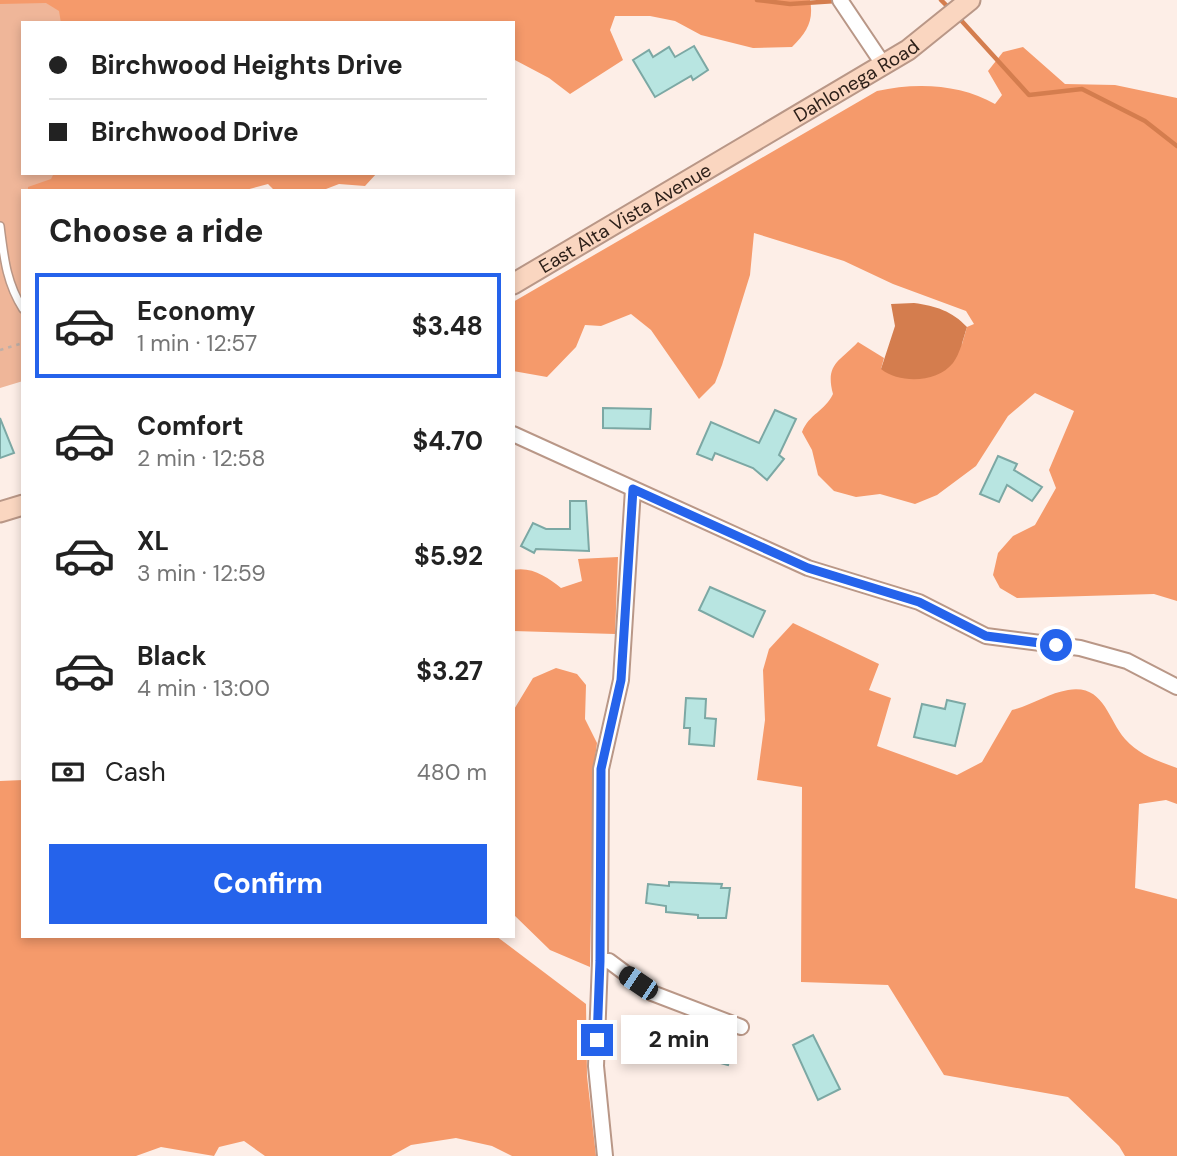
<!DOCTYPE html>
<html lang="en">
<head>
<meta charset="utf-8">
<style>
	body { margin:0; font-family:"DM Sans",sans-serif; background:#f6f6f6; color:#222; height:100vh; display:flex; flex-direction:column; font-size:26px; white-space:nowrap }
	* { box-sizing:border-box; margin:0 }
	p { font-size:23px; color:#767676 }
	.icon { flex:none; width:38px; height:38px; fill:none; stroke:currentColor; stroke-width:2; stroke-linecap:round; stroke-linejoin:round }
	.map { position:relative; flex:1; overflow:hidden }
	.sheet { position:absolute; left:21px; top:189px; width:494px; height:749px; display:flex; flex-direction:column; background:#fff; border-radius:0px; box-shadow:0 4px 10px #0003 }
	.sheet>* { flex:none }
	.hud { position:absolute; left:21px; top:21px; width:494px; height:154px; border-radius:0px; box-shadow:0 4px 10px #0003; display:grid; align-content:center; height:154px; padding:0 28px; background:#fff }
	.end { position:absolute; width:32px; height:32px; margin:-16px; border:9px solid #2563eb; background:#fff; box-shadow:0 0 0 4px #fff }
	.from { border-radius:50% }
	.bubble { position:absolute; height:49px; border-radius:0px; background:#fff; box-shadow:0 4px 10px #0003; font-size:23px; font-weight:700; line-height:49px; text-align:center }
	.car { position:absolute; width:21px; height:42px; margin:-21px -10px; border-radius:9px; box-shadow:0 0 5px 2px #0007; background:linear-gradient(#222 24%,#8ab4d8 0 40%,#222 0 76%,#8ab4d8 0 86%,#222 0) }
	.hud b { display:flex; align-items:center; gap:24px; height:66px; font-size:26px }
	.hud b+b { border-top:2px solid #e0e0e0 }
	.hud i { width:18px; height:18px; background:#222 }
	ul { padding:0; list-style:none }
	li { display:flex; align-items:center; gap:21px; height:105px; margin:0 14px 10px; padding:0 14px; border:4px solid transparent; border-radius:0px }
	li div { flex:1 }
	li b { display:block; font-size:26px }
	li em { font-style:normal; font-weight:700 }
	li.on { border-color:#2563eb }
	li>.icon { width:63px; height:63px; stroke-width:1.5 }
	h2 { padding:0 28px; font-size:32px; line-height:84px }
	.pay { display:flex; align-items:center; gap:18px; height:77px; padding:0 28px; font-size:26px }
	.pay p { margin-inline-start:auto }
	.primary-button { display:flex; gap:14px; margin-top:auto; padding:14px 28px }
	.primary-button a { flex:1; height:80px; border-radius:0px; background:#2563eb; color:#fff; font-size:28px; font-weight:700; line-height:80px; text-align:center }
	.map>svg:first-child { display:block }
	.green { fill:#efb699 }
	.forest { fill:#f59a6b }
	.water { fill:#d47d4e }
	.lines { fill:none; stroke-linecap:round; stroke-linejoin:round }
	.stream { stroke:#d47d4e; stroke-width:4.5 }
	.building { fill:#b8e5e1; stroke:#7ca8a4; stroke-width:2 }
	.service-casing { stroke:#b99787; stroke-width:10 }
	.minor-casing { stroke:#b99787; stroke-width:18 }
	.secondary-casing { stroke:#b99787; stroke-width:23 }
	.path { stroke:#bdafa8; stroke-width:2.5; stroke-dasharray:3.5 5; stroke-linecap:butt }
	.service { stroke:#fff; stroke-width:7 }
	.minor { stroke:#fff; stroke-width:14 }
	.secondary { stroke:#fad6c0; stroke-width:19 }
	.route { stroke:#2563eb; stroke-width:9 }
	.labels { text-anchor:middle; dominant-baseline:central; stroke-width:7; stroke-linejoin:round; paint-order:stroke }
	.street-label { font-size:19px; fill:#2d2019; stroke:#fff }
</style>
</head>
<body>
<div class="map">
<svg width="1177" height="1156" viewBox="0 0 1177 1156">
	<rect width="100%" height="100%" fill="#fdeee7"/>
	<polygon class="green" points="0,0 142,0 143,23 23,23 23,173 147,173 148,191 23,191 23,381 0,388"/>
	<g class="forest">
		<path d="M0 0H810C814 21 807 32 792 47L753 48 701 35 675 21 650 16H615L610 30 623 60 570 94 549 78 513 59V23H61L59 11 46 3 0 4Z"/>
		<path d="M1023 47 1065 84 1115 85 1177 98V601L1154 594 1017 598 1000 588 993 575 998 553 1013 536 1035 525 1056 488 1049 470 1074 411 1035 393 1008 416 976 466 937 495 915 504 880 494 856 497 834 491 818 475 812 450 802 432C809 414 825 411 833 394 825 364 839 362 858 342L884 358 881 369 962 344 967 327 974 324 966 311 893 284 844 261 754 233 750 275 722 365 715 383 699 399 651 330 631 314 601 326 585 325 576 347 547 377 513 371V302L877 91C916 82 961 84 995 104L1002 95 988 71 1003 52Z"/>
		<polygon points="54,173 377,173 365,186 339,184 326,189 275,191 268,184 242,191 28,191 28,187 51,179"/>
		<path d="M618 557 615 634 513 631V570C531 566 548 577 561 588L582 581 578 559Z"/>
		<path d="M793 623 879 664 869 690 891 698 877 746 957 775 982 762 1012 710C1032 705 1049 693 1068 690 1104 684 1107 718 1125 739 1139 755 1158 761 1177 768V804L1166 800 1139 804 1135 888 1177 899V1156H1125L1119 1146 1068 1097 944 1075 888 985 801 982 802 787 757 780 765 720 763 670 769 649Z"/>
		<polygon points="556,668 577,674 586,685 585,719 597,743 594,767 590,967 550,950 513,914 513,711 533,678"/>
		<polygon points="23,780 23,936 496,936 586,1004 587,1076 596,1156 512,1156 492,1146 456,1138 411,1145 391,1156 265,1156 244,1141 219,1147 214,1156 161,1147 136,1156 0,1156 0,781"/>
	</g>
	<path class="water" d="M914 303C936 306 952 311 967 327 963 339 960 354 953 363 937 383 900 384 881 369L895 326 891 304Z"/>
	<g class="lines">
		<g class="stream">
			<polyline points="757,0 790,4 836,1"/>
			<polyline points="941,0 950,9"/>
			<polyline points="959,18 1029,95 1082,89 1145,121 1177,146"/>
		</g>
	</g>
	<g class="building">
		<polygon points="694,46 708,70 693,80 691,76 655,97 633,60 649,50 653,57 669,47 675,57"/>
		<polygon points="603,408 651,409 650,429 603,428"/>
		<polygon points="775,410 796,419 779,455 784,459 767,480 753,468 715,453 712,460 697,454 711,422 759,443"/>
		<polygon points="0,418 14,453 0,458"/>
		<polygon points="998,456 1017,464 1014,470 1042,487 1032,501 1007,485 999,502 980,494"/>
		<polygon points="570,501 586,501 589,551 536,549 534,553 521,546 533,523 546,529 570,529"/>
		<polygon points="710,587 765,611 753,637 699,610"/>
		<polygon points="686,698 706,699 705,718 716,719 714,746 689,744 690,728 684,728"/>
		<polygon points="947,700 965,704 955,746 914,737 922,704 945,709"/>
		<polygon points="669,882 722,884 721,888 730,888 726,918 698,918 698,915 666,912 666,906 646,903 648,884 669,886"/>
		<polygon points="682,1032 732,1052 728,1065 676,1051"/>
		<polygon points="813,1035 840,1089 818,1100 793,1045"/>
	</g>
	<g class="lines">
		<g class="service-casing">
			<path id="service" d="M0 226C4 257 6 282 23 309"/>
		</g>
		<g class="minor-casing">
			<g id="minor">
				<polyline points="840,0 883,64"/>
				<polyline points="513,434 808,568 919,602 986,636 1080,648 1127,661 1177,687"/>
				<polyline points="600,961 609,961 652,993 741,1027"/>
				<polyline points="605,1156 596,1066 600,961 601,769 621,680 633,489"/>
			</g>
		</g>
		<g class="secondary-casing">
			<g id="secondary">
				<path id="s1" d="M513 284 908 50 970 0"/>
				<polyline points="0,512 23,505"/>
			</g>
		</g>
		<polyline class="path" points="0,350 23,343"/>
		<use href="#service" class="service"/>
		<use href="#minor" class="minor"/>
		<use href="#secondary" class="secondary"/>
	</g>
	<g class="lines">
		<polyline class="route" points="597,1040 600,961 601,769 621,680 633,489 808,568 919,602 986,636 1056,645"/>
	</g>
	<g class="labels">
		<g class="street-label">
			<text stroke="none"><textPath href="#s1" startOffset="399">Dahlonega Road</textPath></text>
			<text stroke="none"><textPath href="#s1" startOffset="130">East Alta Vista Avenue</textPath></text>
		</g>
	</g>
</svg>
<i class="end from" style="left:1056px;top:645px"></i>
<i class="end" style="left:597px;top:1040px"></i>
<div class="bubble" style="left:621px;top:1015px;width:116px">2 min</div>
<i class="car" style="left:638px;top:983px;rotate:304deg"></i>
<div class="hud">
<b><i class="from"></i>Birchwood Heights Drive</b>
<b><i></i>Birchwood Drive</b>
</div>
<section class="sheet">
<h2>Choose a ride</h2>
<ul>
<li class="on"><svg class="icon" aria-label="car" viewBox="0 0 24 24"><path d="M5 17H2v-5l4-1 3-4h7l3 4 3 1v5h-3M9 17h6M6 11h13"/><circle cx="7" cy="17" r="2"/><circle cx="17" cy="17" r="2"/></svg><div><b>Economy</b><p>1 min · 12:57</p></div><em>$3.48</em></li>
<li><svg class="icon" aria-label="car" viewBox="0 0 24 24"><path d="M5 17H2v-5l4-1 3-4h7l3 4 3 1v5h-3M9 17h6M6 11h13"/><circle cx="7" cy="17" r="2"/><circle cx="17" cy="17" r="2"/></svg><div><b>Comfort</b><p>2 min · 12:58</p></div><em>$4.70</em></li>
<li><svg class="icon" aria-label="car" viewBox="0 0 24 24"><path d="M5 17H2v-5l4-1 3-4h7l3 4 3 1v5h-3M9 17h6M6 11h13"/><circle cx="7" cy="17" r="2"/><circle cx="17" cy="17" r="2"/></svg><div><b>XL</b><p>3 min · 12:59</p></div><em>$5.92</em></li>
<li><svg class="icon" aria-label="car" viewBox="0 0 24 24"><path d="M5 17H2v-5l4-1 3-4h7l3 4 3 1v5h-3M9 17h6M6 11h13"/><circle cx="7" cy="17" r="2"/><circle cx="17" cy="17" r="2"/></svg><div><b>Black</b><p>4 min · 13:00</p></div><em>$3.27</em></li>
</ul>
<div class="pay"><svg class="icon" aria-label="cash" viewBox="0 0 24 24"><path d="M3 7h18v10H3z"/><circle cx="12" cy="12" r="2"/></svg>Cash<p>480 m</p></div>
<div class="primary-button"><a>Confirm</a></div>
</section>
</div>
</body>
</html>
